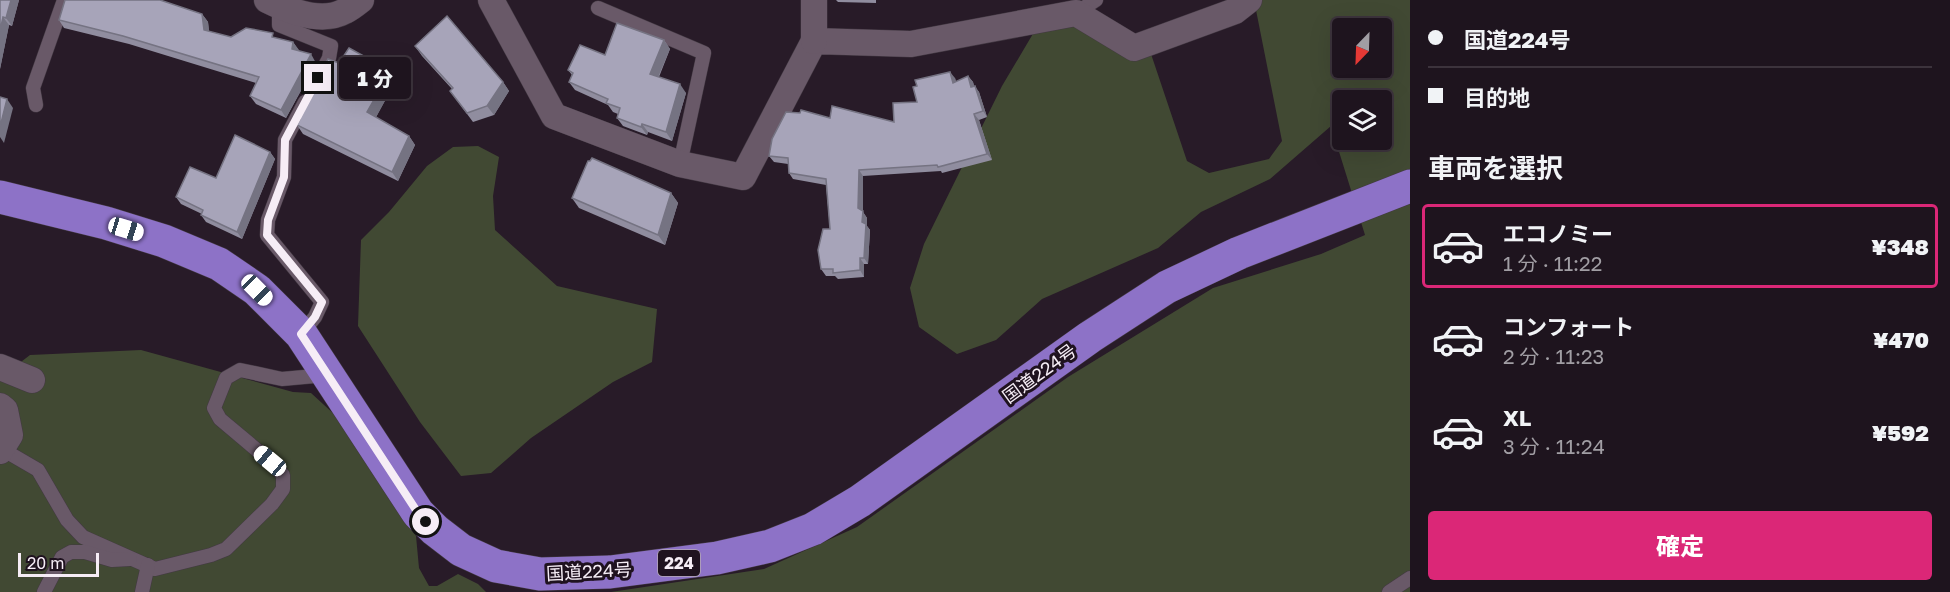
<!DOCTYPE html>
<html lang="ja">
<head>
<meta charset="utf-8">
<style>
	body { margin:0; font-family:"Golos Text","Noto Sans JP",sans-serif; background:#261d27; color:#f1f3f6; height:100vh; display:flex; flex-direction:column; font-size:22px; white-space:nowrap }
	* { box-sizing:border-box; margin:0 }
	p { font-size:20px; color:#a19ea4 }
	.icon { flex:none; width:33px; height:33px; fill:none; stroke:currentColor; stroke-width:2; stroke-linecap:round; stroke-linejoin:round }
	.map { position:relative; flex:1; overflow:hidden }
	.side { display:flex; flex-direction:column; background:#1e141e; width:540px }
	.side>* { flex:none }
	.guide { display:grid; align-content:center; height:132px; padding:0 18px; background:#1e141e }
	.needle { width:39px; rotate:203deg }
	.tools { position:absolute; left:1332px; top:18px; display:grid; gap:12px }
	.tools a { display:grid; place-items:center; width:60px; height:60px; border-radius:6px; background:#1e141e; box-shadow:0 6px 24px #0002,0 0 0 2px #3c333c; font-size:30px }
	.scale { position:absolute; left:18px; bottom:15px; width:81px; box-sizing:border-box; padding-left:6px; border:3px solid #f6edf6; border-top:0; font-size:16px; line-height:21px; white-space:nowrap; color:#f6edf6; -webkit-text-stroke:4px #1f121f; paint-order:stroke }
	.end { position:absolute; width:27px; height:27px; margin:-14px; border:8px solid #f6edf6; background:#111; box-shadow:0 0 0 3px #111 }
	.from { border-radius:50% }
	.bubble { position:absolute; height:42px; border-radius:6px; background:#1e141e; box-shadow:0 6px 24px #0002,0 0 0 2px #3c333c; font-size:20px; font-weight:800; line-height:42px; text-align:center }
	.car { position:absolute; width:18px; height:36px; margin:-18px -9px; border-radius:8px; box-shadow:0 0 4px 2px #0007; background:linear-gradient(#fff 24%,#345 0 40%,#fff 0 76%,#345 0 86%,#fff 0) }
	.guide b { display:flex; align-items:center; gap:21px; height:57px; font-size:22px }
	.guide b+b { border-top:2px solid #3c333c }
	.guide i { width:15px; height:15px; background:#f1f3f6 }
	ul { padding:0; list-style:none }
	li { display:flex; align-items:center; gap:18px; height:84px; margin:0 12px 9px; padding:0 6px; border:3px solid transparent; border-radius:6px }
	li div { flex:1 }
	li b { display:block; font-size:22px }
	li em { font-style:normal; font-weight:800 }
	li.active { border-color:#db2777 }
	li>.icon { width:54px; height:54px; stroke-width:1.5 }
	h2 { padding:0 18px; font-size:27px; line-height:72px }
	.action { display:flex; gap:12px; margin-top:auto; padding:12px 18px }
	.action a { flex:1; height:69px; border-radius:6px; background:#db2777; color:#fff; font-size:24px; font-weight:800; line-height:69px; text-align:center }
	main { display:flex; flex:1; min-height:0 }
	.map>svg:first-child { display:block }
	.green { fill:#414933; fill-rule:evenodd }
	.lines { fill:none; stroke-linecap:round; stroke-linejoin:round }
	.service-casing { stroke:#433943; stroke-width:15 }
	.minor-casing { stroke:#433943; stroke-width:27 }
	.trunk-casing { stroke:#433943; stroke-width:34 }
	.service { stroke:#695968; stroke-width:14 }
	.minor { stroke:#695968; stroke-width:26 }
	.trunk { stroke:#8d72c7; stroke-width:33 }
	.wall { fill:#908d9f }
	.shaded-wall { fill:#757382 }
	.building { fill:#a7a4b9; stroke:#757382; stroke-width:1.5 }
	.route { stroke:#f6edf6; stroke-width:8 }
	.labels { text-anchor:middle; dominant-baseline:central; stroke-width:6; stroke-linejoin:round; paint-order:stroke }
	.shield { fill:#1f121f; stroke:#b6abb6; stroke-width:1.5 }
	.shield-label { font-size:16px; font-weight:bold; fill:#f6edf6 }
	.street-label { font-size:18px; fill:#f6edf6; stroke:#1f121f }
</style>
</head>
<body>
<main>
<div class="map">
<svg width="1410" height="592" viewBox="0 0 1410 592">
	<rect width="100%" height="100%" fill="#281b28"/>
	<g class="green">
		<path d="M1254 0H1410V592H611L764 569 857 527 1068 377 1213 288 1321 254 1365 235 1331 126 1270 179 1201 212 1158 248 1042 299 996 340 957 354 919 327 910 288 924 244 1002 86 1034 32 1074 24 1149 48 1187 161 1209 173 1269 159 1282 141ZM1342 28H1382V68H1342ZM1342 100H1382V140H1342Z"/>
		<polygon points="478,146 499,157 493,196 495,230 557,286 657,309 652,362 613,382 531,438 491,473 461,476 420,422 358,326 361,240 389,212 427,166 453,147"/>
		<polygon points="141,350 293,392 311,393 335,415 416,536 419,568 429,586 437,586 458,574 478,584 486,592 0,592 0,378 30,355"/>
	</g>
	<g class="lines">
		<g class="service-casing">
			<g id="service">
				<polyline points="279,6 279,25 331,46 329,58 320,75"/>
				<polyline points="598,8 704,53 680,164"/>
				<polyline points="1076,13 1096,0"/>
				<polyline points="36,105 33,88 64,0"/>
				<polyline points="301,334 315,317 322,302 267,235 268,220 284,177 285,140 305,102"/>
				<polyline points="2,449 38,470 67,520 83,537 155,569 211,555 226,549 272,504 283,489 283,475 270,461 220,419 214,408 226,378 240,370 282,379 326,375"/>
				<polyline points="44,592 62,557 71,552 85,552 112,560 130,559"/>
				<polyline points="142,592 148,565"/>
				<polyline points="1389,592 1410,578"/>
			</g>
		</g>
		<g class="minor-casing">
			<g id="minor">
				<path d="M267 0C289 11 322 24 345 11 351 8 356 4 361 0"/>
				<polyline points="491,0 554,116 680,164 743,177 814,41 911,44 1076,13 1134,48 1235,11 1249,0"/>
				<polyline points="814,41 814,0"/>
				<polyline points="0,367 32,380"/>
				<polyline points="0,406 5,410 10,435 0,451"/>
			</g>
		</g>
		<g class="trunk-casing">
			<polyline id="trunk" points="0,197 106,223 164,241 219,264 257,290 301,334 418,513 435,530 461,550 496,566 540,574 610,572 717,558 770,546 813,529 860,501 1090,337 1167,287 1239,253 1410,186"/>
		</g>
		<use href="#service" class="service"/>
		<use href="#minor" class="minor"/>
		<use href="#trunk" class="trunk"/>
	</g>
	<g class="wall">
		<polygon points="0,0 19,0 12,26 9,25 0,69"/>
		<polygon points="836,0 876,0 876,3 838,2"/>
		<polygon points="202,14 208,22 209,32 231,37 276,38 293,42 299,51 316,63 286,118 256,104 250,96 256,83 129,44 64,28 59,20"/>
		<polygon points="664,40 670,49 659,77 686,93 672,141 648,132 647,135 623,126 617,118 618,114 613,112 608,105 575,90 569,82 572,75 568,70 605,55"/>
		<polygon points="415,46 503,82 509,91 494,115 473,122 450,91 452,89 422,56"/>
		<polygon points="339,63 393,86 376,117 409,136 415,145 398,181 303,134 297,125 299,121 297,117"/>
		<polygon points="968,76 973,82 974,86 979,92 987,117 979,120 992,160 942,173 941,171 863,176 863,212 867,218 867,226 870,230 868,264 864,264 864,277 838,279 835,276 826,276 821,269 830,229 826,185 793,179 789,173 788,164 774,162 769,156 830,118 894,122 917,102 955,78 956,82"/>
		<polygon points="270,152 275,159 242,239 206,222 201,215 202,214 181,204 176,197"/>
		<polygon points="671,193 678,203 665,245 579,208 572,198"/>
	</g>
	<g class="shaded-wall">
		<polygon points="11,0 19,0 12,26 6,18"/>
		<polygon points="202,14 208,22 210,39 204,30"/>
		<polygon points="3,17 9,25 0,69 0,31"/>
		<polygon points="664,40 670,49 656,82 650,74"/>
		<polygon points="293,42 299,50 298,57 292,49"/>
		<polygon points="311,54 316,63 286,118 281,110"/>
		<polygon points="950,72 955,78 958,90 953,83"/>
		<polygon points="968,76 973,82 976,93 971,87"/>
		<polygon points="387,77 393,86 374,121 367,112"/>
		<polygon points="503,82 509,91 494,115 487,106"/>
		<polygon points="680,84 686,93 672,141 666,132"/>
		<polygon points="975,86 979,92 987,117 983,111"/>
		<polygon points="7,99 13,108 4,143 0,137 0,127"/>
		<polygon points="974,114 979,120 992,160 987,154"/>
		<polygon points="642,124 648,132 647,135 641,127"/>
		<polygon points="409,136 415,145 398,181 392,172"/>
		<polygon points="270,152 275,159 242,239 237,232"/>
		<polygon points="859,170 863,176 863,212 867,218 867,226 870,230 868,264 864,258 862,222 858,208"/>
		<polygon points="671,193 678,203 665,245 658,235"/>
		<polygon points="860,258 864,264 864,277 860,270"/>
	</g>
	<g class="building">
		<polygon points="0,0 11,0 6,18 3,17 0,31"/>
		<polygon points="65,0 160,0 202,14 204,30 231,37 246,28 273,33 272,37 293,42 292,49 311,54 281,110 250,96 259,77 123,36 59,20"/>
		<polygon points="447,16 503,82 487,106 467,113 450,91 453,88 415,46"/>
		<polygon points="617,23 664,40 650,74 680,84 666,132 642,124 641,127 617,118 620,108 606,103 608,99 569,82 573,73 568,70 580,45 605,55"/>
		<polygon points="349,48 373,61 387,77 367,112 409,136 392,172 297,125 300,119 297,117 328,59 339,63"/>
		<polygon points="950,72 953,83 968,76 971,87 975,86 983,111 974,114 987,154 938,167 937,165 859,170 858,208 863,211 862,222 866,224 864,258 860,258 860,270 833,273 833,269 821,269 818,250 823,229 830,229 826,179 789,173 788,158 769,156 772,139 786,112 800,113 801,110 830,118 832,106 894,122 893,103 917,102 913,87 917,86 915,80"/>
		<polygon points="0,97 7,99 0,127"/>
		<polygon points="235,135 270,152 237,232 201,215 203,210 176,197 190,167 216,178"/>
		<polygon points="592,158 671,193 658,235 572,198 588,161 590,161"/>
	</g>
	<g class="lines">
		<polyline class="route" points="318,78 285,140 284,177 268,220 267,235 322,302 315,317 301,334 418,513 426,522"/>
	</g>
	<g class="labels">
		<rect class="shield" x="658" y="550" width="42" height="26" rx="4.5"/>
		<g class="shield-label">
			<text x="679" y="563">224</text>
		</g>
		<g class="street-label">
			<text transform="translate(1039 373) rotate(-36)">国道224号</text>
			<text transform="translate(589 571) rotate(-3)">国道224号</text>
		</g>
	</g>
</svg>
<div class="tools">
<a><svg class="needle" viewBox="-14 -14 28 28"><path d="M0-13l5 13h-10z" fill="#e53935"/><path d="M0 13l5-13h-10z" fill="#a19ea4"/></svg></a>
<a><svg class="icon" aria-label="layers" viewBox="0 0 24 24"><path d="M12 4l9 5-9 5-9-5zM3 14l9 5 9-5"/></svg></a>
</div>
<div class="scale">20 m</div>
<i class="end from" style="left:426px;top:522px"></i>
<i class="end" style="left:318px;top:78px"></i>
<div class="bubble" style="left:339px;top:57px;width:72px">1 分</div>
<i class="car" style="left:126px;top:229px;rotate:107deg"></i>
<i class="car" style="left:257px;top:290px;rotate:135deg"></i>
<i class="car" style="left:270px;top:461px;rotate:310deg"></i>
</div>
<section class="side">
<div class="guide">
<b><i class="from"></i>国道224号</b>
<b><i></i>目的地</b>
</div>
<h2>車両を選択</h2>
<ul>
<li class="active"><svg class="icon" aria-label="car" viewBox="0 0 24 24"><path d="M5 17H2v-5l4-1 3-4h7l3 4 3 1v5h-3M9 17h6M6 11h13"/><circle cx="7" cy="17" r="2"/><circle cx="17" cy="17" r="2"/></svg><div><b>エコノミー</b><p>1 分 · 11:22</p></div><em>¥348</em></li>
<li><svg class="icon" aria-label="car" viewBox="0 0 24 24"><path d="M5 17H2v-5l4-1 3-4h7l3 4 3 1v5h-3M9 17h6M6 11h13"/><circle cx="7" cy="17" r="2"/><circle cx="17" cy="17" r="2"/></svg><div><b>コンフォート</b><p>2 分 · 11:23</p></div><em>¥470</em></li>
<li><svg class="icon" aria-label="car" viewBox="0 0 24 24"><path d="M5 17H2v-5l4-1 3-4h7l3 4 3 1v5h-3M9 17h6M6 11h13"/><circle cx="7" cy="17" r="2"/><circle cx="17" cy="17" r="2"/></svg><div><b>XL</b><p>3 分 · 11:24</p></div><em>¥592</em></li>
</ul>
<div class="action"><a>確定</a></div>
</section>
</main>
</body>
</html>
